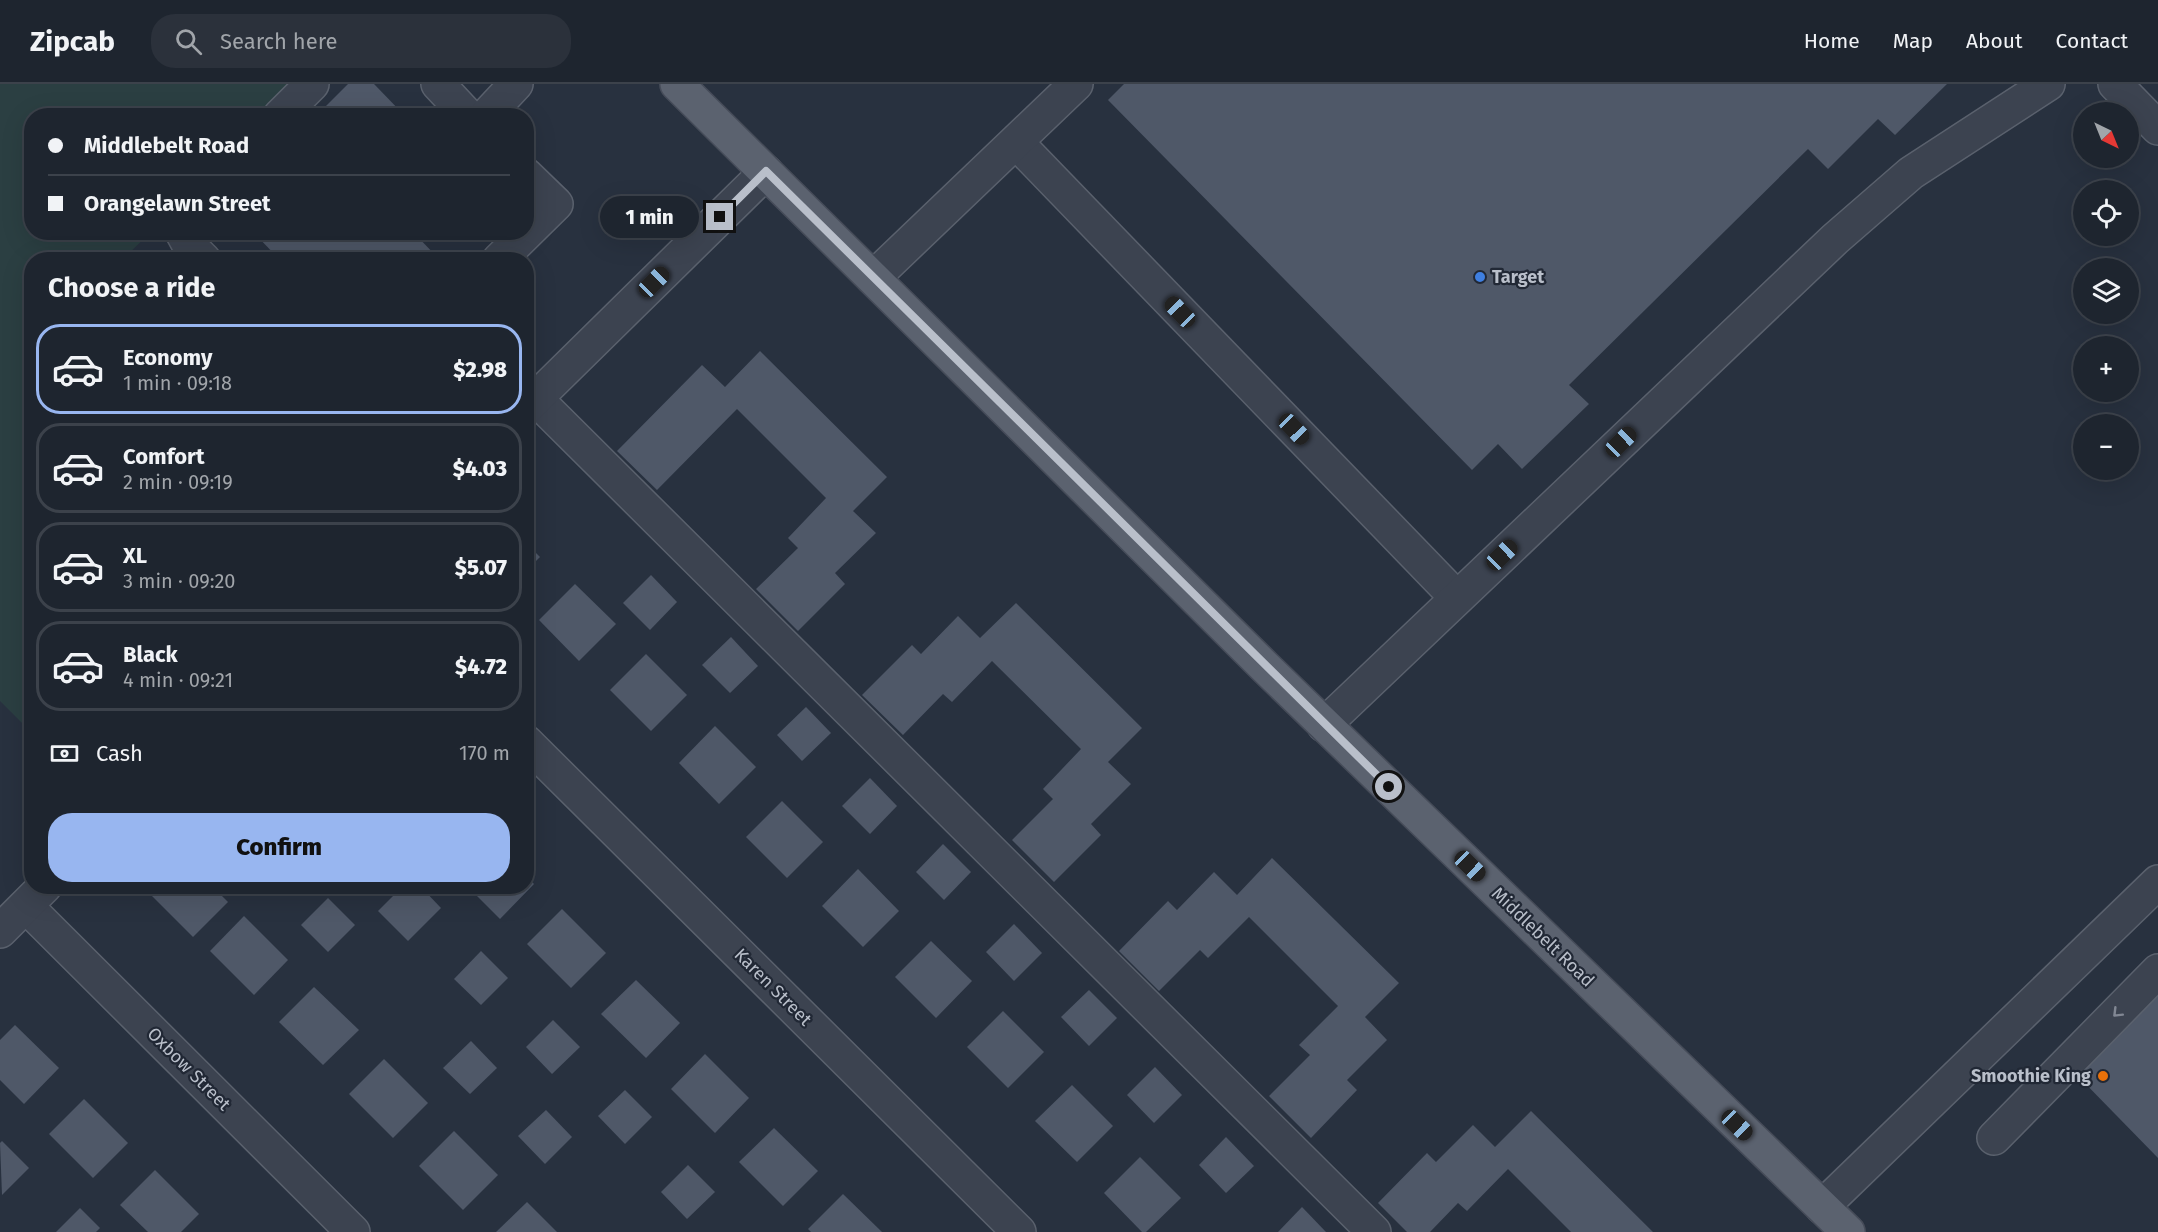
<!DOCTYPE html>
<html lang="en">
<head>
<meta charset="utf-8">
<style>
	body { margin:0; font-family:"Fira Sans",sans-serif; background:#2b313b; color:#f1f3f6; height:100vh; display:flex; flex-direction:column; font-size:22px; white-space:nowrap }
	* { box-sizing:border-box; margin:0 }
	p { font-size:20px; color:#a1a5aa }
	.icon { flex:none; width:33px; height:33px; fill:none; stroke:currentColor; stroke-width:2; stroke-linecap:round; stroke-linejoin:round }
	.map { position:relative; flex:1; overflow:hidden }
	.drawer { position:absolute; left:24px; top:168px; width:510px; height:642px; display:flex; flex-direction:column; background:#1e252f; border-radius:24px; box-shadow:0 6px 24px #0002,0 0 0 2px #3c424b }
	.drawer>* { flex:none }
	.banner { position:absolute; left:24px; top:24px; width:510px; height:132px; border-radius:24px; box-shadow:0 6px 24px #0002,0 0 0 2px #3c424b; display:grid; align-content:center; height:132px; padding:0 24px; background:#1e252f }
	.needle { width:39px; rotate:137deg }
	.buttons { position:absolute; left:2073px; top:18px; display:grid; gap:12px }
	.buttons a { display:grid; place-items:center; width:66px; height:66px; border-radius:50%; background:#1e252f; box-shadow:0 6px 24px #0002,0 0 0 2px #3c424b; font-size:30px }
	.end { position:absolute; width:27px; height:27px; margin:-14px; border:8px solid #b9bfca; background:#111; box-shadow:0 0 0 3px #111 }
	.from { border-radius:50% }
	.bubble { position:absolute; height:42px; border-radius:21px; background:#1e252f; box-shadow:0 6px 24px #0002,0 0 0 2px #3c424b; font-size:20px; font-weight:800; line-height:42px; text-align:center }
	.car { position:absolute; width:18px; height:36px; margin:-18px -9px; border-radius:8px; box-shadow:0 0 4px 2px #0007; background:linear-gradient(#222 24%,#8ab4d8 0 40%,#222 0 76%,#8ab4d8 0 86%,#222 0) }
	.banner b { display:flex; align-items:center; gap:21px; height:57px; font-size:22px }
	.banner b+b { border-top:2px solid #3c424b }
	.banner i { width:15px; height:15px; background:#f1f3f6 }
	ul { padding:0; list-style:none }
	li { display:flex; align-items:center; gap:18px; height:90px; margin:0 12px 9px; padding:0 12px; border:3px solid #3c424b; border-radius:24px }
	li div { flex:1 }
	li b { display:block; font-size:22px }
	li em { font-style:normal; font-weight:800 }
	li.current { border-color:#98b6f0 }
	li>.icon { width:54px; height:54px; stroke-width:1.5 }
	h2 { padding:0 24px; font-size:27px; line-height:72px }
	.pay { display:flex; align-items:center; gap:15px; height:66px; padding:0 24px; font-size:22px }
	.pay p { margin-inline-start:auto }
	.cta { display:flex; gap:12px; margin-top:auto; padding:12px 24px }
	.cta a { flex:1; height:69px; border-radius:24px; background:#98b6f0; color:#111; font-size:24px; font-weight:800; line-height:69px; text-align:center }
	header { display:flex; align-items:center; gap:36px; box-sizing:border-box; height:84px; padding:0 30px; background:#1e252f; border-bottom:2px solid #3c424b }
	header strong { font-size:28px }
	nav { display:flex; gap:33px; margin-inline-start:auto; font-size:21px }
	.search { width:420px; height:54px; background:#2b313b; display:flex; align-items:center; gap:15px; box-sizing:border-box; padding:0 21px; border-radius:24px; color:#a1a5aa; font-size:22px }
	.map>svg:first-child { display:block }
	.green { fill:#2b3f42 }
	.building { fill:#4f5868 }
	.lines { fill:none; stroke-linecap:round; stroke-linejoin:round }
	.minor-casing { stroke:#5a616d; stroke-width:36 }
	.major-casing { stroke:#464c59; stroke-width:36 }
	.minor { stroke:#3c4350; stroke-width:33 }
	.major { stroke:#5b626f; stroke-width:33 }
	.oneway { stroke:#818793 }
	.route { stroke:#b9bfca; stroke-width:8 }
	.shop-dot { fill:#3f7fe0; stroke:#212835; stroke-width:2 }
	.food-dot { fill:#e8710a; stroke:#212835; stroke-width:2 }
	.labels { text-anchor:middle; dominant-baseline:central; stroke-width:4.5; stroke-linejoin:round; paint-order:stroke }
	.poi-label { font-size:18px; font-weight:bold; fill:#b9bfca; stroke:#212835; text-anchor:start }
	.street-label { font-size:18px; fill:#b9bfca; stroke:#212835 }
</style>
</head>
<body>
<header>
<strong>Zipcab</strong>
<div class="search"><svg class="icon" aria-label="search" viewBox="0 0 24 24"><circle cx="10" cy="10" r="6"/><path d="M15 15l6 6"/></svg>Search here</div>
<nav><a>Home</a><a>Map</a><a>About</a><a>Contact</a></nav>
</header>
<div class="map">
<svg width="2158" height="1148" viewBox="0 0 2158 1148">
	<rect width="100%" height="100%" fill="#28313f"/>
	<polygon class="green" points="0,0 301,0 269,31 32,32 32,148 150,149 123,175 32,176 31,648 0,617"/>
	<g class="building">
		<polygon points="348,0 374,0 405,32 316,32"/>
		<polygon points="1124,0 1947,0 1895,51 1878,35 1828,85 1808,65 1569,301 1589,320 1522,385 1498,360 1472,386 1108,16"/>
		<polygon points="253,148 413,148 440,176 280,176"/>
		<polygon points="760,267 887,393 853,427 876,449 835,489 845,500 798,547 756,505 798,464 788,454 826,414 737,325 657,406 617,367 702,281 725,303"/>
		<polygon points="526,459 540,473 526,487"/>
		<polygon points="651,491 677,518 650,546 623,519"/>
		<polygon points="575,500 616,540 579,577 539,536"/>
		<polygon points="1016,519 1142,644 1108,678 1131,700 1091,740 1101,751 1054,798 1012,756 1053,715 1043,705 1081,665 992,577 952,618 943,610 903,651 862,611 912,561 921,570 958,532 980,554"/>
		<polygon points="731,553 758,582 730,609 702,581"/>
		<polygon points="646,570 687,611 651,647 610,606"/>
		<polygon points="806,623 831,649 802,677 777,651"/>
		<polygon points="715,642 756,683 719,720 679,679"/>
		<polygon points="870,694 897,722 870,750 842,722"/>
		<polygon points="782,717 823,758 787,794 746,753"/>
		<polygon points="943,760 971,788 944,816 916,788"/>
		<polygon points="1272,774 1399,899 1365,933 1387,956 1347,996 1357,1006 1311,1054 1269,1012 1310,971 1299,961 1338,922 1249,833 1208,874 1200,866 1159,907 1119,867 1168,817 1177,826 1214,788 1237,811"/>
		<polygon points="858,785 899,827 863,863 822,822"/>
		<polygon points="526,792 534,800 500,835 467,802 526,802"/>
		<polygon points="156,802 212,802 228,818 193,853 149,809"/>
		<polygon points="403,802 420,802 441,824 408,857 378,827"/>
		<polygon points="328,814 355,841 328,868 301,841"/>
		<polygon points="562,825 606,869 571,904 527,860"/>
		<polygon points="244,832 288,876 254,911 210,867"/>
		<polygon points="1014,840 1042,869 1014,897 986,868"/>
		<polygon points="931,857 972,897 936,934 895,893"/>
		<polygon points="481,867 508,894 481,921 454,895"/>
		<polygon points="636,896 680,939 646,974 601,930"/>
		<polygon points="314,903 359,946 323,981 279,938"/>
		<polygon points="1089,906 1117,934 1089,962 1061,933"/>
		<polygon points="2158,906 2158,1074 2074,988"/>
		<polygon points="1003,927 1044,968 1008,1004 967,963"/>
		<polygon points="553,936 580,963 552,990 526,963"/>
		<polygon points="15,941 59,984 24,1020 0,996 0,956"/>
		<polygon points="471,957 497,984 470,1010 443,984"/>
		<polygon points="705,970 749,1014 715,1049 671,1005"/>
		<polygon points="384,975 428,1019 393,1054 349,1010"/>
		<polygon points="1155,983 1182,1011 1154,1039 1127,1011"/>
		<polygon points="1072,1001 1113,1042 1077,1078 1035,1037"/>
		<polygon points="625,1006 652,1033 625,1060 598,1032"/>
		<polygon points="84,1015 128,1059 93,1094 49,1050"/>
		<polygon points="546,1026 572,1053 545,1080 518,1052"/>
		<polygon points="1531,1027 1653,1148 1571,1148 1508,1085 1467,1127 1458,1119 1430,1148 1407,1148 1378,1119 1427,1069 1436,1078 1473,1041 1495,1063"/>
		<polygon points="774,1044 818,1087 783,1122 739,1078"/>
		<polygon points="454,1047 498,1091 463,1126 419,1082"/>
		<polygon points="1226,1053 1254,1082 1226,1109 1199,1081"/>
		<polygon points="2,1057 29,1084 2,1111 0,1059"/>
		<polygon points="1140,1073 1181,1114 1146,1148 1142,1148 1104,1109"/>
		<polygon points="688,1081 715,1108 687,1135 661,1108"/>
		<polygon points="155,1086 199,1130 181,1148 148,1148 120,1121"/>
		<polygon points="843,1110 882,1148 811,1148 808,1145"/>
		<polygon points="527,1118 557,1148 496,1148"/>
		<polygon points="1302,1123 1326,1148 1278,1148"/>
		<polygon points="80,1124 100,1144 96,1148 56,1148"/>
	</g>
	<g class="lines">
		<g class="minor-casing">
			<g id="minor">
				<polyline points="438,0 468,32"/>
				<polyline points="2115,0 2158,44"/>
				<polyline points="280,32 312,0"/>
				<polyline points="486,32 516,0"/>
				<polyline points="1017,59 1457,514"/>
				<polyline points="182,148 189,161 204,176"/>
				<polyline points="499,176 556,120 526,91"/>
				<polyline points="873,194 1076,0"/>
				<polyline points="536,315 1374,1148"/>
				<polyline points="526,324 766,88"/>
				<polyline points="1324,641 1835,155 1911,89 2048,0"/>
				<polyline points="526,658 1019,1148"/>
				<polyline points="26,822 353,1148"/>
				<polyline points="0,847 45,802"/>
				<polyline points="1994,1054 2158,887"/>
				<polyline points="1822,1123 2158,798"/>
			</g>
		</g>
		<g class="major-casing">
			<polyline id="major" points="677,0 1265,583 1848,1148"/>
		</g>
		<use href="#minor" class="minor"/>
		<use href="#major" class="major"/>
	</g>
	<defs><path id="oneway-chevron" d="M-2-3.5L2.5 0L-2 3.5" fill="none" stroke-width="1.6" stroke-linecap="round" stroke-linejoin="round" transform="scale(1.5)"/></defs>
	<use class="oneway" href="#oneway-chevron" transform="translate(2117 929) rotate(135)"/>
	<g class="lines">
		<polyline class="route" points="720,133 766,87 1389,703"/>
	</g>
	<circle class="shop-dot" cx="1480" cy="193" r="6"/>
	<circle class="food-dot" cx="2103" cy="992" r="6"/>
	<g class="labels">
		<g class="poi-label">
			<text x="1492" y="193">Target</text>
			<text x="2091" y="992" text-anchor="end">Smoothie King</text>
		</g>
		<g class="street-label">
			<text transform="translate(1543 853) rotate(44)">Middlebelt Road</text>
			<text transform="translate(773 903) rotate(45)">Karen Street</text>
			<text transform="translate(189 985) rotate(45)">Oxbow Street</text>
		</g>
	</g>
</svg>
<div class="buttons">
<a><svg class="needle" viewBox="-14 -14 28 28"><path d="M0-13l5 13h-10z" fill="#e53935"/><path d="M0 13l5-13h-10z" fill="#a1a5aa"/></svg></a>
<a><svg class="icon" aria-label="locate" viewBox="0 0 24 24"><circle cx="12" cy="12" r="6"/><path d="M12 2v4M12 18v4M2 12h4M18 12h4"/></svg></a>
<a><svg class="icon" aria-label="layers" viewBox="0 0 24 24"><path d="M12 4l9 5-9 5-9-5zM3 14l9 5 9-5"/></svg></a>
<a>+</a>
<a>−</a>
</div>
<i class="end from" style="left:1389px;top:703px"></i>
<i class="end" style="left:720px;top:133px"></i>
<div class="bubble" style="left:600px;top:112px;width:99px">1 min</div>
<i class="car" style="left:654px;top:198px;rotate:45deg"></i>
<i class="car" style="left:1180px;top:228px;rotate:316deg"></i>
<i class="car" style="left:1294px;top:345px;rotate:136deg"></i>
<i class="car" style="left:1621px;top:358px;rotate:46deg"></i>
<i class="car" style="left:1502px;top:471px;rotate:46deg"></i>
<i class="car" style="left:1470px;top:782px;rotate:134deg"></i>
<i class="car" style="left:1737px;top:1041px;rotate:134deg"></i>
<div class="banner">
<b><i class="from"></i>Middlebelt Road</b>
<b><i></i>Orangelawn Street</b>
</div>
<section class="drawer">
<h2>Choose a ride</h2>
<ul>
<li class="current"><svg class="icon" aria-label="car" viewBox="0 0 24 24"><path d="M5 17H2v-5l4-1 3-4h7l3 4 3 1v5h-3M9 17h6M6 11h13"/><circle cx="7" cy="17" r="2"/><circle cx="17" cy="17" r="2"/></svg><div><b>Economy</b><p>1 min · 09:18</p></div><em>$2.98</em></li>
<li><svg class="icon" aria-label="car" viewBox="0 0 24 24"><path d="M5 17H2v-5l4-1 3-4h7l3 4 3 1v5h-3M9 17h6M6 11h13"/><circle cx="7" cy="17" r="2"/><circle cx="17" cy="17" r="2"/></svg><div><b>Comfort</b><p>2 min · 09:19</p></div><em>$4.03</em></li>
<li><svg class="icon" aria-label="car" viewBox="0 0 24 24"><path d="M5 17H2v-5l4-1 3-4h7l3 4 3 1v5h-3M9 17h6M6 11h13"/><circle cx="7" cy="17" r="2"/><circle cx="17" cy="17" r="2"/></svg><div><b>XL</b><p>3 min · 09:20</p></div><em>$5.07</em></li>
<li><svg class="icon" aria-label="car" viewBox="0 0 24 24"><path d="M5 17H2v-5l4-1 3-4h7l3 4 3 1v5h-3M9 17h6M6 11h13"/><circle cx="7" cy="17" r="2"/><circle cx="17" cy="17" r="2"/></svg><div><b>Black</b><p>4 min · 09:21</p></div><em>$4.72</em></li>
</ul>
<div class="pay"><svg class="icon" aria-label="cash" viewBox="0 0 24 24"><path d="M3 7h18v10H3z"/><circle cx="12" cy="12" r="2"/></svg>Cash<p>170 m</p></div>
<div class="cta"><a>Confirm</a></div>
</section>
</div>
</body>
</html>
